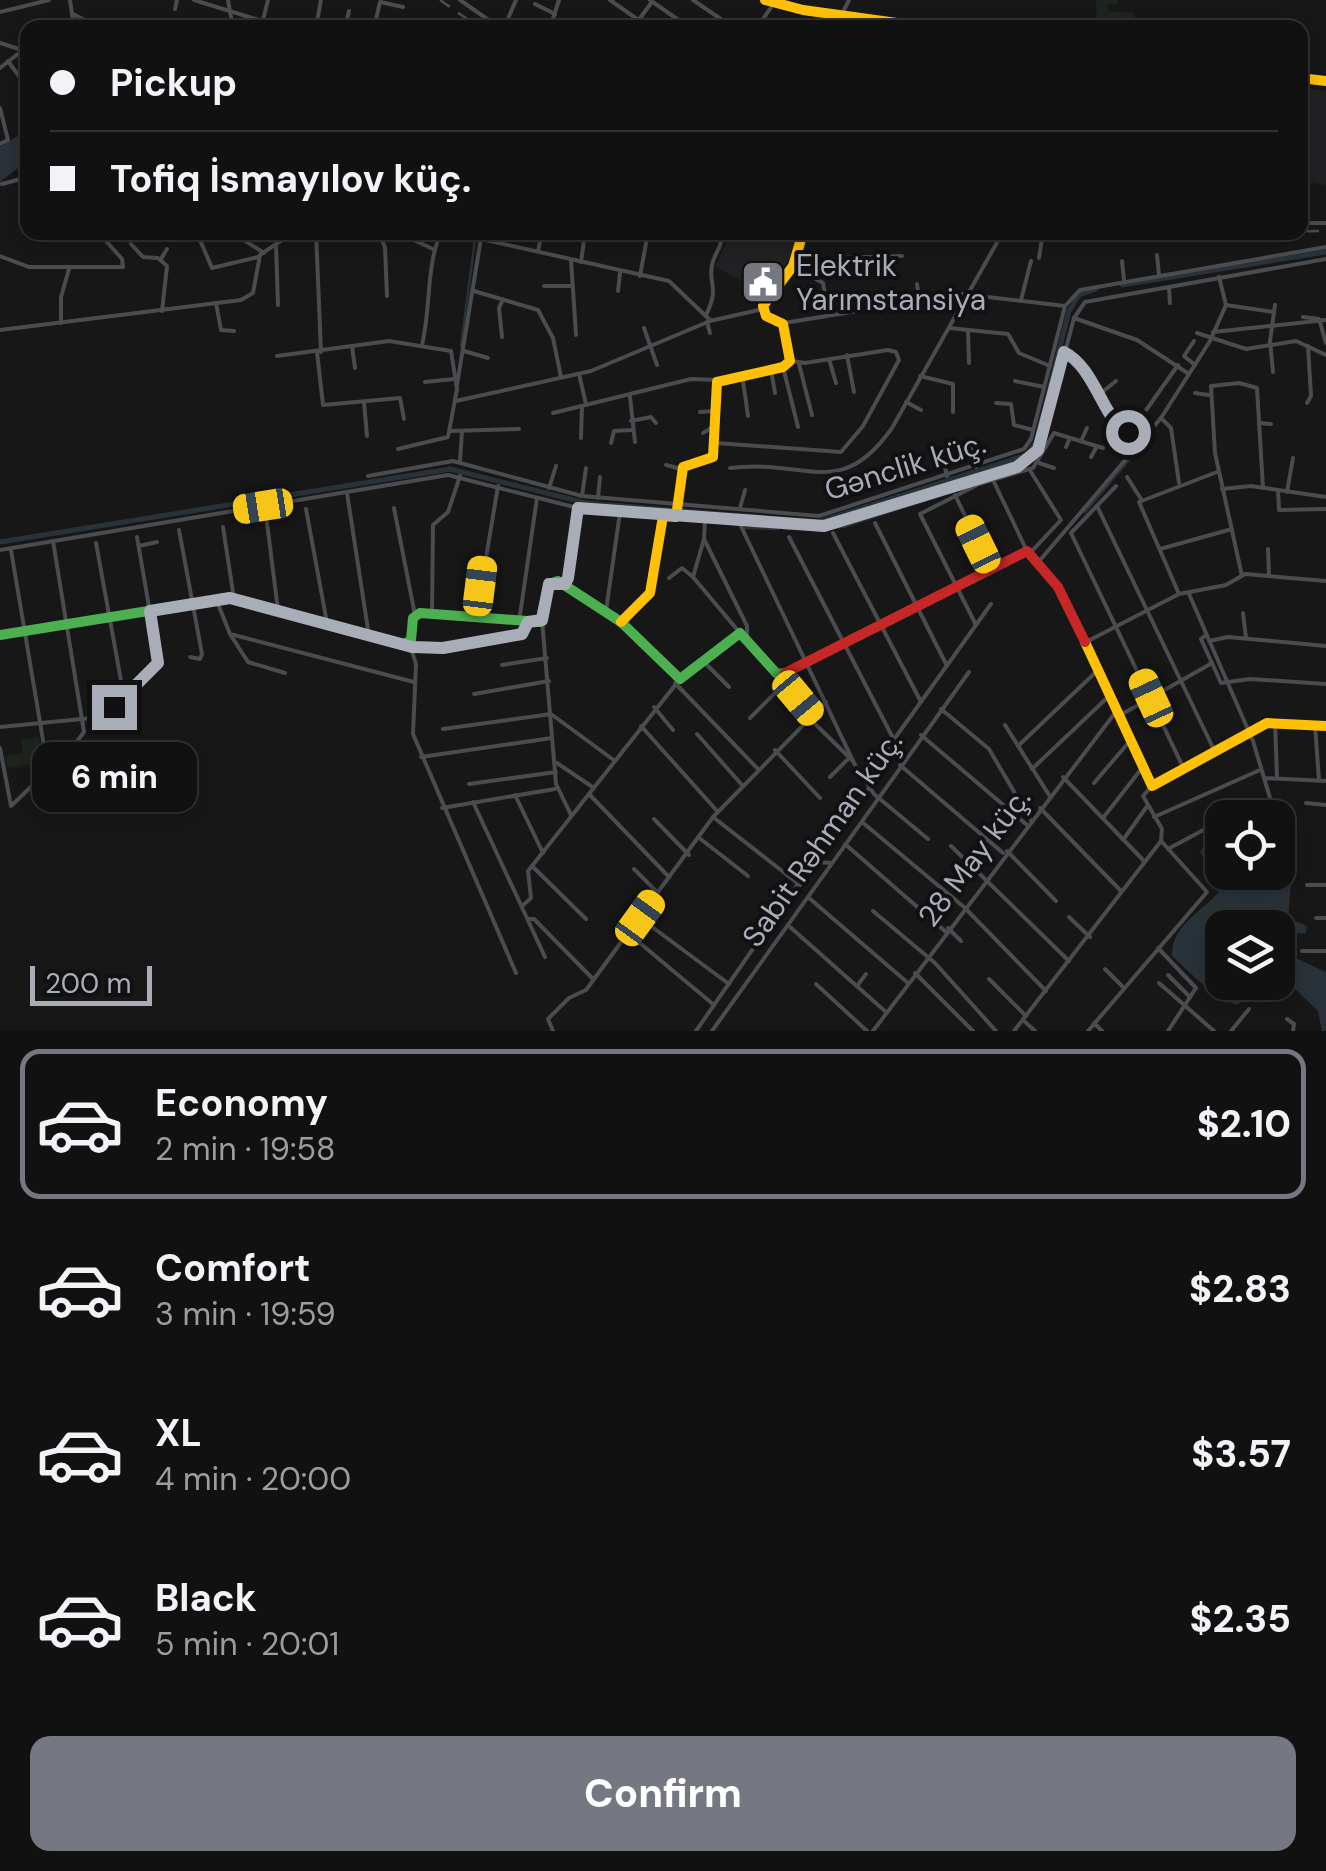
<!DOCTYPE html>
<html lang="en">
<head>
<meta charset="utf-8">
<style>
	body { margin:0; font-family:"DM Sans",sans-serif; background:#1a1a1a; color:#f1f3f6; height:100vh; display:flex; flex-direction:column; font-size:38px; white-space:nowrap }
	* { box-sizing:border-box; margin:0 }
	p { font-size:32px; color:#9c9d9f }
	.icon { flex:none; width:55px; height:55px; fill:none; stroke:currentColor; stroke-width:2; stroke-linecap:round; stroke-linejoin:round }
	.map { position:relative; height:1031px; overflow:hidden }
	.sheet { display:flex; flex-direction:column; background:#111; flex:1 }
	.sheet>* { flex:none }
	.top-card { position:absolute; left:20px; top:20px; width:1288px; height:220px; border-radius:20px; box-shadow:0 5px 15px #0003,0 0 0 2px #303131; display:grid; align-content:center; height:220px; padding:0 30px; background:#111 }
	.buttons { position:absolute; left:1205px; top:800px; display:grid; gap:20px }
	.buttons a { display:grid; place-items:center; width:90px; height:90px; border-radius:20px; background:#111; box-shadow:0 5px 15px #0003,0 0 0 2px #303131; font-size:50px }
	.scale { position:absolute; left:30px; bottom:25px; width:122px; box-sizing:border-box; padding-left:10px; border:5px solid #a8adb8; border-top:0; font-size:28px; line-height:35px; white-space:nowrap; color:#a8adb8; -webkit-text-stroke:8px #111113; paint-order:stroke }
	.end { position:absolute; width:45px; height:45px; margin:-22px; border:12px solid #a8adb8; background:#111; box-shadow:0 0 0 5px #111 }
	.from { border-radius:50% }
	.bubble { position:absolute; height:70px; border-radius:20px; background:#111; box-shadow:0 5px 15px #0003,0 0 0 2px #303131; font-size:32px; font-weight:800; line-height:70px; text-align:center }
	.car { position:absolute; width:30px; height:60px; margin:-30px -15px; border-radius:12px; box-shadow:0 0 8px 2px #0007; background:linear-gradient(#f5c518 24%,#345 0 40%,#f5c518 0 76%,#345 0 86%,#f5c518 0) }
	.top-card b { display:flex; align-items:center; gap:35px; height:95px; font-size:38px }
	.top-card b+b { border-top:2px solid #303131 }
	.top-card i { width:25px; height:25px; background:#f1f3f6 }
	ul { padding:18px 0 0; list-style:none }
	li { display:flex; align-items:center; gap:30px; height:150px; margin:0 20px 15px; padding:0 10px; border:5px solid transparent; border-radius:20px }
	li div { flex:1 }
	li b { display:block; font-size:38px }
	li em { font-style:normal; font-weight:800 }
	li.selected { border-color:#757880 }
	li>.icon { width:90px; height:90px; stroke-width:1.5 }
	.primary-button { display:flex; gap:20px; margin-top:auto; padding:20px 30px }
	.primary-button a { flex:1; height:115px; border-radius:20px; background:#757880; color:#fff; font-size:40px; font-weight:800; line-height:115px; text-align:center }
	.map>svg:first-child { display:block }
	.built { fill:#212123 }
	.green { fill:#1d241e }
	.water { fill:#2a3239 }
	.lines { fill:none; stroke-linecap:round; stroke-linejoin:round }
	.stream { stroke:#2a3239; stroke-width:2.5 }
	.canal { stroke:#2a3239; stroke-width:5 }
	.street { stroke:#4b4c50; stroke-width:4 }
	.fast { stroke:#4caf50; stroke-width:10 }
	.slow { stroke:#ffc107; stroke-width:10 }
	.jam { stroke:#c62828; stroke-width:10 }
	.rail { stroke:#4b4c4f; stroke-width:2.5; stroke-dasharray:12 10; stroke-linecap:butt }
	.route { stroke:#a8adb8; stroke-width:12 }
	.labels { text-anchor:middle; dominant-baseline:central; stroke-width:8; stroke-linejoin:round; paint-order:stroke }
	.poi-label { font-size:30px; fill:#a8adb8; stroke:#111113; text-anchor:start }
	.street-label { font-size:30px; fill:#a8adb8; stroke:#111113 }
</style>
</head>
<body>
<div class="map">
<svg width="1326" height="1031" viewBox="0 0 1326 1031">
	<rect width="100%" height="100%" fill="#171717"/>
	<g class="built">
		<polygon points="1304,88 1326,91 1326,185 1300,181"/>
		<polygon points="732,233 776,233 797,242 772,292 758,284 753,288 715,266"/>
	</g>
	<g class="green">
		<polygon points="1096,0 1118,0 1117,4 1108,4 1107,11 1135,13 1134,27 1107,23 1106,12 1105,26 1097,24"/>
		<polygon points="39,737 43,762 7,768 5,756 23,753 21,740"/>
	</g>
	<g class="water">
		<polygon points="27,117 27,161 0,182 0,147 18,136"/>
		<path d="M1204 844 1222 852V872H1278V856L1292 869 1288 918 1307 926 1306 933 1278 934V928H1222V982H1278V957L1285 953 1326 972V1031H1322L1318 1011 1293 987 1262 986 1237 1005 1214 995 1172 956C1171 922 1207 911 1223 886L1221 875 1200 853Z"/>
	</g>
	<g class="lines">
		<g class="stream">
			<polyline points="461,346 476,232"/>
			<polyline points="1085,512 1145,441"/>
			<polyline points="744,528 778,529"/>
			<polyline points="784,529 843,527 942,495"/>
		</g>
		<g class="canal">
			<polyline points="1122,285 1326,252"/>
			<polyline points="0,542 450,469 586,503 819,522 1027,455 1036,442 1069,311 1079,295 1096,289"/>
		</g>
		<g class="street">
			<polyline points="70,0 74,28"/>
			<polyline points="194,0 285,28"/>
			<polyline points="228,0 233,28"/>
			<polyline points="460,0 490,21"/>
			<polyline points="610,0 650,28"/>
			<polyline points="650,0 690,28"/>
			<polyline points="693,0 734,28"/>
			<polyline points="535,4 555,14"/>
			<polyline points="175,9 177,0"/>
			<polyline points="0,12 49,0"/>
			<polyline points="73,14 99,28"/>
			<polyline points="842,14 849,0"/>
			<polyline points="316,27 321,0"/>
			<polyline points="261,28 268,0"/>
			<polyline points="288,28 317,28"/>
			<polyline points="345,28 349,11"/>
			<polyline points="374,28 380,2 403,7"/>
			<polyline points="504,28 516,0"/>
			<polyline points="550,28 559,0"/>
			<polyline points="610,28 611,24"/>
			<polyline points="633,28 651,3"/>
			<polyline points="757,28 774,3"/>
			<polyline points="0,43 19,49"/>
			<polyline points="8,61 24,83"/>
			<polyline points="0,68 28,46"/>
			<polyline points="0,108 8,140 0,144"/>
			<polyline points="2,184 28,177"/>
			<polyline points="1300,223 1326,223"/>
			<polyline points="316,232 321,352"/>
			<polyline points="378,232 385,247 387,296"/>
			<polyline points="661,232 679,238"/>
			<polyline points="843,232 844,233"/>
			<polyline points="781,235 782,232"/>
			<polyline points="405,236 433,249"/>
			<polyline points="481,239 669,281 710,320"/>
			<polyline points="200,240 212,268 258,257"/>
			<polyline points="244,240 264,253"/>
			<polyline points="131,244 143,257 158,258 167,266 162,311"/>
			<polyline points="276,245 278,305"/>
			<polyline points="538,251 542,232"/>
			<polyline points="1157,255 1159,275"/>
			<polyline points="0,256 29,267 123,267 122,259 98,232"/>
			<polyline points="1039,258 1043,232"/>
			<polyline points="161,259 167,249"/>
			<polyline points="571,260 576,335"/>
			<polyline points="1122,261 1124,280"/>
			<polyline points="581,262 585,233"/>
			<polyline points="793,266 802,271 839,258 902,256"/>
			<polyline points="798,266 806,232"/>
			<polyline points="802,271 823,283 825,295"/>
			<polyline points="640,276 648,232"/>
			<polyline points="917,284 919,298"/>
			<polyline points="544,286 571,286"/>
			<polyline points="1169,288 1170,303"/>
			<polyline points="474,291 538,310 553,338 561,377"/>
			<polyline points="618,291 620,273"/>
			<polyline points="1021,300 1031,261"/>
			<polyline points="216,303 221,330 234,331"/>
			<polyline points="1226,305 1274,312"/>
			<path d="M706 315C720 287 708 285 712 265 715 251 723 248 721 232"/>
			<polyline points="1303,317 1319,319 1326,343"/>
			<polyline points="1074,318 1137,340 1189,374"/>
			<polyline points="707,322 710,333"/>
			<polyline points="61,323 61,297 69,269"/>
			<polyline points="784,323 961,294 1065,306"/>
			<polyline points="644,328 657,365"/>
			<polyline points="949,328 1008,334 1019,353 1050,366"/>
			<polyline points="0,330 241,300 253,293 260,255 285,238 309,232"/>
			<polyline points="968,332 969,363"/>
			<polyline points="1213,332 1326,320"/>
			<polyline points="1197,333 1246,349 1296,341 1326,355"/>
			<polyline points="502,337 499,308 503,299"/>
			<polyline points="1194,341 1184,356 1195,365"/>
			<path d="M422 345C431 307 426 266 441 232"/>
			<polyline points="352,346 355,368"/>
			<polyline points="464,351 488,358"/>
			<polyline points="317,352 323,405 400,398 404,419"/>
			<polyline points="1064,352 1089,375 1126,432 1132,430 1178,365"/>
			<polyline points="847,355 854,392"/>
			<polyline points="277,356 389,341 451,351 457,389 448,437 398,449"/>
			<polyline points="829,359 836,383"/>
			<polyline points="799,364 812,415"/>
			<polyline points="783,367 798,427"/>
			<polyline points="771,370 775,393"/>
			<polyline points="1273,372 1270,341 1275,305"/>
			<polyline points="579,374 586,404"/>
			<polyline points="742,374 748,416"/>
			<polyline points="920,376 953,384 953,412"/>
			<polyline points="1015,381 1044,387"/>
			<polyline points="425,382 454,379"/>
			<polyline points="457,385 482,232"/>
			<polyline points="1101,393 1116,381"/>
			<polyline points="1195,393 1209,395"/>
			<polyline points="630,397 635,442"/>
			<polyline points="456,401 591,371 710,321 763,309"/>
			<polyline points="364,402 367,436"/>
			<polyline points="906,402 921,410"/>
			<polyline points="996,403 1011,404 1014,425 1033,430"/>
			<polyline points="1307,403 1311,396 1308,346"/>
			<polyline points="700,412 715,411"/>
			<polyline points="553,413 691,379 718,380"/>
			<polyline points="1161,418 1171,428 1179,483"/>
			<polyline points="631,421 651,417 656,423"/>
			<polyline points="1259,423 1271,424"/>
			<polyline points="450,431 519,429"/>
			<polyline points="703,433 715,426"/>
			<polyline points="581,438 582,406"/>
			<polyline points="1081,441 1087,428"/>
			<polyline points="611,443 614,431 632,430"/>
			<polyline points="716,443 841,452 863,426 899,360 896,352 888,350 805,363 792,361"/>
			<polyline points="972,444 976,467"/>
			<polyline points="1066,447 1070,438"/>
			<polyline points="941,449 947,476"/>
			<polyline points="1091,457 1097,446"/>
			<polyline points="460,461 462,431"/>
			<polyline points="1039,463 1054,468"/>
			<polyline points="666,465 681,469"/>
			<path d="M730 468C805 458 840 502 892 428L1003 232"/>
			<polyline points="1031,472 1061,520 1031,552"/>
			<polyline points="368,476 453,461 582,496 819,516 1024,449 1031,439 1065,306 1080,290 1326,247"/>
			<polyline points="1127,477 1141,499"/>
			<polyline points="993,480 1027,551"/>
			<polyline points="1116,486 1071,533 1183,767"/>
			<polyline points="549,488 556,466"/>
			<polyline points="1222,489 1251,486 1326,497"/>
			<polyline points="1278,490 1279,510 1326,509"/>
			<polyline points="1287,492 1293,458"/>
			<polyline points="347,493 369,636"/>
			<polyline points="955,495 990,567"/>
			<polyline points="582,496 586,468"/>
			<polyline points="598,498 600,477"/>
			<polyline points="1097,506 1215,752"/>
			<polyline points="394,508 415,615"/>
			<polyline points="740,508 745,490"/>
			<polyline points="306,509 327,623"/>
			<polyline points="266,515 278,610"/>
			<polyline points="676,517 824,526 1017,467 1034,456 1042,440 1074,318 1085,302 1326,259"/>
			<polyline points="705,519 704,539 747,626 747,637"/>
			<polyline points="739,522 855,765 874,794 928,839"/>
			<polyline points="875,523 947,666"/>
			<polyline points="223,527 234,599"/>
			<polyline points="179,530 202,654 200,659 190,657"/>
			<polyline points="833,533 921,702"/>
			<polyline points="789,537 894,740"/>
			<polyline points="704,539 693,577 740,633"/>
			<polyline points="53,541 84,732 75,744"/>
			<polyline points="139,546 157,542"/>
			<polyline points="1160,549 1232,529"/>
			<polyline points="1268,549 1269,575"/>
			<polyline points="0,550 448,475 578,508 663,516"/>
			<polyline points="11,550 45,752"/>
			<polyline points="1041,559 1161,418 1210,341 1226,305 1219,277"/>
			<polyline points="1242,576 1215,453 1211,386 1239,383 1257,388 1263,488"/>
			<polyline points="669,578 682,568 693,577"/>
			<polyline points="565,584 578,508"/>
			<polyline points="1179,594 1139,502 1217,472"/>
			<polyline points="1189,594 1253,741 1276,818"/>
			<polyline points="216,599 230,634 414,682"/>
			<polyline points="606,611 620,512"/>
			<polyline points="432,612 433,525 448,512 460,476"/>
			<polyline points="1243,613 1246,638"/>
			<polyline points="476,618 498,486"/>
			<polyline points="542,620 556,784 571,815"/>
			<polyline points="519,622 537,498"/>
			<polyline points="976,625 920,514 979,484 1033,468 1054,433 1103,448"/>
			<polyline points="230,634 248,662 285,673"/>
			<polyline points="1206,635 1201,639 1221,683 1250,679 1326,684"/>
			<polyline points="1209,641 1228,637 1326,646"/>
			<polyline points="409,642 416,664 413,734 516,973"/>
			<polyline points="1084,643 1179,594 1226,585 1245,574 1326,581"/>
			<polyline points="412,647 443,647 522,634 527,622"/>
			<polyline points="705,663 729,687"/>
			<polyline points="502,665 547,658"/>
			<polyline points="780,675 811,714"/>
			<polyline points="675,683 757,768"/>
			<polyline points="474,694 549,681"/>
			<polyline points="124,697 158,659 137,537"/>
			<polyline points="654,707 673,730"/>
			<polyline points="941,709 989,749 1030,819"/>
			<polyline points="808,717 853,761"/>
			<polyline points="1117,717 1212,663"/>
			<polyline points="750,718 785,683"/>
			<polyline points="1275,722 1277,777"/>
			<polyline points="1005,725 1049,795"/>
			<polyline points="1315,725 1319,780"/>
			<polyline points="641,726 718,812"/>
			<polyline points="0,727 102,717 124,697 96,543"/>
			<polyline points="443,729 551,714 615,761"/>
			<polyline points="697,734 742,785"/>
			<polyline points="921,735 1027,825"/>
			<polyline points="1018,746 1097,671"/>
			<polyline points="0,748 11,806 39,779"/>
			<polyline points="775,750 820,798"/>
			<polyline points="421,757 552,738"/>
			<polyline points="557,763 594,788"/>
			<polyline points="900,765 1003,853"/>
			<polyline points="1032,769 1108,697"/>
			<polyline points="830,777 847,760"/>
			<polyline points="1063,777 1143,860"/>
			<polyline points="1264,778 1326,781"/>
			<polyline points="865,780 991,604"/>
			<polyline points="1094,783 1129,742"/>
			<polyline points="469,784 556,772"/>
			<polyline points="589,794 669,877"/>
			<polyline points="515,795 543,853"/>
			<polyline points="852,797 858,801 870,787"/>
			<polyline points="473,802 545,957"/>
			<polyline points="1306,803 1326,805"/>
			<polyline points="442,808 555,789"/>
			<polyline points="1040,808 1120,890"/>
			<polyline points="713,817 800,885"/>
			<polyline points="1154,817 1260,770"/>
			<polyline points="1103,818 1142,768"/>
			<polyline points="1228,818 1270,802"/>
			<polyline points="654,819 689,855"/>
			<polyline points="1278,821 1286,828"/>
			<polyline points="862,822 964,907 1046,991"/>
			<polyline points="698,837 748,876"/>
			<polyline points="1123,840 1148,805"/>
			<polyline points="845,844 946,932"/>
			<polyline points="951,846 1069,961"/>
			<polyline points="1168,849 1222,820"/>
			<polyline points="1007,851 1056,901"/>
			<polyline points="532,866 586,919"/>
			<polyline points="634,869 658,893"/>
			<polyline points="1307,885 1326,885"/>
			<polyline points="809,898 908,983"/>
			<polyline points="522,906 531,898 528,871 680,679"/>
			<polyline points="873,911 935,963 996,1031"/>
			<polyline points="1069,917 1090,937"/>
			<polyline points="640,918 729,984"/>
			<polyline points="1316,918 1326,918"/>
			<polyline points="529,919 534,919 593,979"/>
			<polyline points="790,927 886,1012"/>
			<polyline points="948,928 961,941"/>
			<polyline points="629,934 714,1005"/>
			<polyline points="1158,948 1196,988 1168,1031"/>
			<polyline points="1302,951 1326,951"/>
			<polyline points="1105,969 1124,988"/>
			<polyline points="915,973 973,1031"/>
			<polyline points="1168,975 1190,997"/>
			<polyline points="989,979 1026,1016"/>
			<polyline points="1159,983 1214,1031"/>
			<polyline points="816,984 867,1031"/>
			<polyline points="857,986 866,974"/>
			<polyline points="1287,1019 1294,1024 1293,1031"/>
			<polyline points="1023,1020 1035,1031"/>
			<polyline points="1094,1023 1102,1031"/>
			<polyline points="553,1031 548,1019 569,998 586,990 713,817 826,702"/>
			<polyline points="696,1031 813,862 832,863"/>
			<polyline points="712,1031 969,672"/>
			<polyline points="873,1031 1115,713"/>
			<polyline points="1014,1031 1161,841 1162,829 1143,796 1152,786"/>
			<polyline points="1088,1031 1207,892 1162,842"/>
			<polyline points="1231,1031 1249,1009"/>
		</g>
		<polyline class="fast" points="0,635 228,598 404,644 411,640 413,618 420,613 540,622 549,584 558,581 621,622 680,679 740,633 777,674 785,673"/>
		<g class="slow">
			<polyline points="765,0 803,10 933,28"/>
			<polyline points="1300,78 1326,81"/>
			<polyline points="621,622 650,593 663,516 676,517 683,467 713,457 717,382 783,367 790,361 783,324 766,316 763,306 793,266 803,232"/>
			<polyline points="1085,642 1152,786 1267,723 1326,726"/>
		</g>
		<polyline class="jam" points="785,673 1027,551 1058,587 1085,642"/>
		<g class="rail">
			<polyline points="440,0 480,28"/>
			<polyline points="1197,232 1326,231"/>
		</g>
	</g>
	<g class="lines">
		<path class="route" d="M114 707 158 663 150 611 230 598 412 647 443 648 522 634 528 622 542 620 549 584H565L568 578 578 508 824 526 1017 467 1038 450 1064 352C1096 368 1104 423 1128 432"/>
	</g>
	<defs>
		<g id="civic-square" transform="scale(2.25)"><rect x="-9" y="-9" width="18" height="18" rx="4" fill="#757880" stroke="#111113"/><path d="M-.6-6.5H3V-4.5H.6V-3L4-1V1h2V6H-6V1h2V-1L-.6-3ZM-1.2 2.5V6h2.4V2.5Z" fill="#fff"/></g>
	</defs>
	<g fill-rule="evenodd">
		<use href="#civic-square" x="763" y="282"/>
	</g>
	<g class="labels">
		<g class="poi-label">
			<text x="796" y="265">Elektrik<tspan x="796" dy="34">Yarımstansiya</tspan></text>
		</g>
		<g class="street-label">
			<text transform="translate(905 466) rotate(-17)">Gənclik küç.</text>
			<text transform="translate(822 839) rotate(-55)">Sabit Rəhman küç.</text>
			<text transform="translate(974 857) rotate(-53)">28 May küç.</text>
		</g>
	</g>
</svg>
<div class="buttons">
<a><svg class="icon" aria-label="locate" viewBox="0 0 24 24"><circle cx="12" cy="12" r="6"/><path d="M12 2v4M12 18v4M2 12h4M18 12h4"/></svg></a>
<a><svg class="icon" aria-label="layers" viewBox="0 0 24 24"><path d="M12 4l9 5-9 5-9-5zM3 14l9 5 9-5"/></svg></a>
</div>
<div class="scale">200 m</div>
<i class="end from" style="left:1128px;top:432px"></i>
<i class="end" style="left:114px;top:707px"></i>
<div class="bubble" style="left:32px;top:742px;width:165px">6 min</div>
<i class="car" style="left:263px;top:506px;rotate:261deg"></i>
<i class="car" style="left:978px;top:544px;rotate:334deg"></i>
<i class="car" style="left:480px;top:586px;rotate:7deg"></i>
<i class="car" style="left:798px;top:698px;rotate:140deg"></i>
<i class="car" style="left:1151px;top:698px;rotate:335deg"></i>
<i class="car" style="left:640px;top:918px;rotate:36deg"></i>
<div class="top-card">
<b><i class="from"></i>Pickup</b>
<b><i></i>Tofiq İsmayılov küç.</b>
</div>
</div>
<section class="sheet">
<ul>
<li class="selected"><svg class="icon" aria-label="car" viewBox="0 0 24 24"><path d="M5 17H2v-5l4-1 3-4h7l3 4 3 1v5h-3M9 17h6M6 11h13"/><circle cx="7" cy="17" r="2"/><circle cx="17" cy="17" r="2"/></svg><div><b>Economy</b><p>2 min · 19:58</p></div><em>$2.10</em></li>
<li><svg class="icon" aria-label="car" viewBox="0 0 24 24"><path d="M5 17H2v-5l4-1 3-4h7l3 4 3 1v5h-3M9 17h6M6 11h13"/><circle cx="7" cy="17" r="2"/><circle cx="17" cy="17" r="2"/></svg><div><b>Comfort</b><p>3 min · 19:59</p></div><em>$2.83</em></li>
<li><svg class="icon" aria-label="car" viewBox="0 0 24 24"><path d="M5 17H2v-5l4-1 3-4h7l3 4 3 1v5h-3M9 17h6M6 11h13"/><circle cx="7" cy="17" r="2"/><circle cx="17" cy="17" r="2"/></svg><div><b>XL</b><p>4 min · 20:00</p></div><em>$3.57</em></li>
<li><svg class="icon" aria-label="car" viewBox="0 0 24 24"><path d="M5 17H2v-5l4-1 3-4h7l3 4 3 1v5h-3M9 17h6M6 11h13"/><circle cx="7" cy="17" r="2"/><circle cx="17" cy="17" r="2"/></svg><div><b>Black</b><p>5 min · 20:01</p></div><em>$2.35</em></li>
</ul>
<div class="primary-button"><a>Confirm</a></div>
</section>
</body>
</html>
